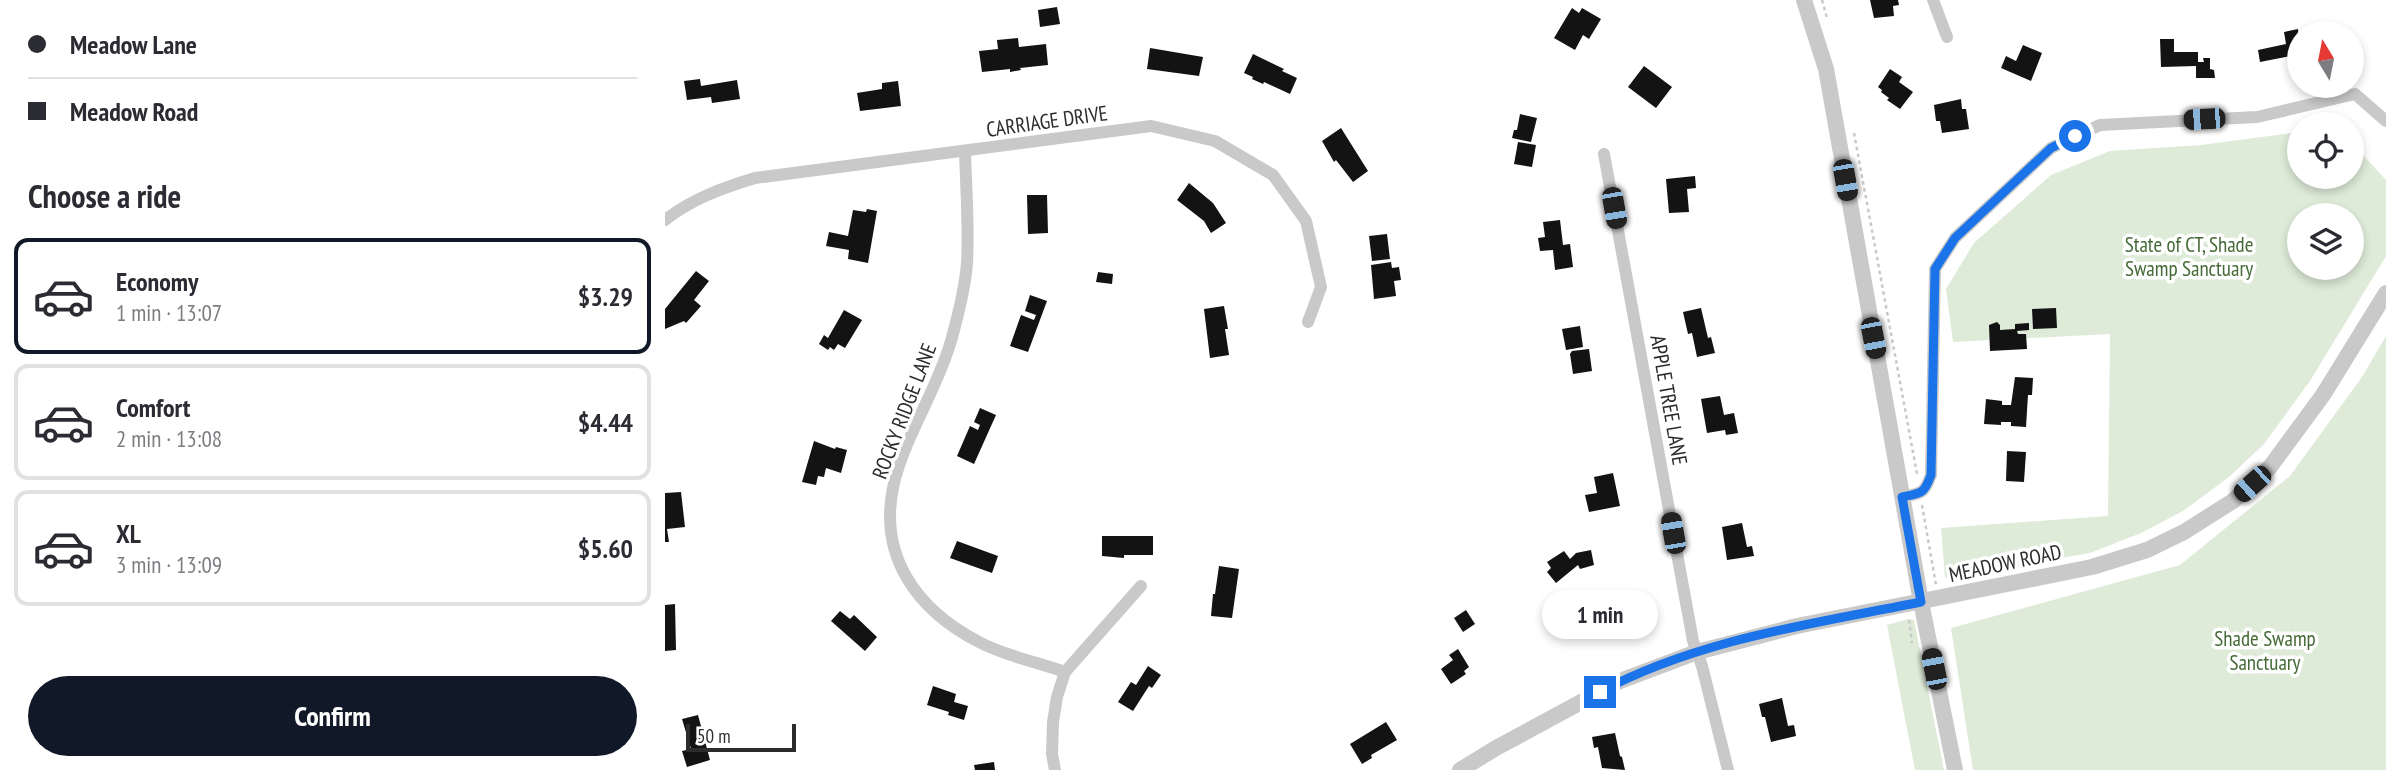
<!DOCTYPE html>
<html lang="en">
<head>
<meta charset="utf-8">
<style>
	body { margin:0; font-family:"PT Sans Narrow",sans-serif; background:#f7f7f7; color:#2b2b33; height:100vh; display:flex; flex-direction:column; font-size:26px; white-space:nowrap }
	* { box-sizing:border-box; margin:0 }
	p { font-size:23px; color:#7c7c81 }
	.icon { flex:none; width:38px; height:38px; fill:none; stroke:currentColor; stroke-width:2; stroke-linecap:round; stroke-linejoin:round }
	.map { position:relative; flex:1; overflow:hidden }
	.drawer { display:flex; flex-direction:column; background:#fff; width:665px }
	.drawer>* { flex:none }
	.top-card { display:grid; align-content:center; height:154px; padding:0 28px; background:#fff }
	.needle { width:46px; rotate:350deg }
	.controls { position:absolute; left:1622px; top:21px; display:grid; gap:14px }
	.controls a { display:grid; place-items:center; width:77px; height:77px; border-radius:50%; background:#fff; box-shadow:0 4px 10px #0003; font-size:35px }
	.scale { position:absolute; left:21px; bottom:18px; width:110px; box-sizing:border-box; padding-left:7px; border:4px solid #2c2c2c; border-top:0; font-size:19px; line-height:24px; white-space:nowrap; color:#2c2c2c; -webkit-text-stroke:5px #fff; paint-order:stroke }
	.end { position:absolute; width:32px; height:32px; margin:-16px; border:9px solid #1a73e8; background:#fff; box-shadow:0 0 0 4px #fff }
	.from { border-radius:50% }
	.bubble { position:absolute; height:49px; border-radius:24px; background:#fff; box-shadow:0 4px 10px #0003; font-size:23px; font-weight:600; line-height:49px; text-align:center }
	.car { position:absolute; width:21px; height:42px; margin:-21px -10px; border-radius:9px; box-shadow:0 0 5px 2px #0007; background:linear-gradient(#222 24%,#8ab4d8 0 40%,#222 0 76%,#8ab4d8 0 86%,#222 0) }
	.top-card b { display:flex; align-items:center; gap:24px; height:66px; font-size:26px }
	.top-card b+b { border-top:2px solid #e1e1e2 }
	.top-card i { width:18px; height:18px; background:#2b2b33 }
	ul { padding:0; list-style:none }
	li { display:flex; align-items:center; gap:21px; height:116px; margin:0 14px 10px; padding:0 14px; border:4px solid #e1e1e2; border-radius:14px }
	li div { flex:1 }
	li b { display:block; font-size:26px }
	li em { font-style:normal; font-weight:600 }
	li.selected { border-color:#111827 }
	li>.icon { width:63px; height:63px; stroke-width:1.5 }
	h2 { padding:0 28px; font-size:32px; line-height:84px }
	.primary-button { display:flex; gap:14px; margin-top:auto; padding:14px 28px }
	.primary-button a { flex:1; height:80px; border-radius:42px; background:#111827; color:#fff; font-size:28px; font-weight:600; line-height:80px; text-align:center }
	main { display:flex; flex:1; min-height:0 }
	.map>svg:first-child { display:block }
	.green { fill:#deebd8; fill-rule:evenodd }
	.building { fill:#131313 }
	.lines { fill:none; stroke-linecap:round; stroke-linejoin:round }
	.path { stroke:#c9c9c9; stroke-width:2.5; stroke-dasharray:3.5 3.5; stroke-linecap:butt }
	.minor { stroke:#c9c9c9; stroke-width:12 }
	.tertiary { stroke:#c9c9c9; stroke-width:16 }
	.route { stroke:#1a73e8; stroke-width:9 }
	.labels { text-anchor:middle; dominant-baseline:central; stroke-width:7; stroke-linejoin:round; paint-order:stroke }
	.street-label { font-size:21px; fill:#2c2c2c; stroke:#fff }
	.park-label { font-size:21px; fill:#456a37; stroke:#fff }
</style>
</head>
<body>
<main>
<section class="drawer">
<div class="top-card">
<b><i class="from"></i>Meadow Lane</b>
<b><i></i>Meadow Road</b>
</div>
<h2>Choose a ride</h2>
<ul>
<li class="selected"><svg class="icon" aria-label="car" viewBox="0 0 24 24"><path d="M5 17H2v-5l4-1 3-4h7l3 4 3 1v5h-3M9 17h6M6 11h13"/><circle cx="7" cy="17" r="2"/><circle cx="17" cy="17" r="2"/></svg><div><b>Economy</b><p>1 min · 13:07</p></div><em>$3.29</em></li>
<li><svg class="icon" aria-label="car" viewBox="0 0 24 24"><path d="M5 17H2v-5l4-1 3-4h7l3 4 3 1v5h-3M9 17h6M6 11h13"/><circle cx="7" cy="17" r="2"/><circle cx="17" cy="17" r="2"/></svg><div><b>Comfort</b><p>2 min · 13:08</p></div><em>$4.44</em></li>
<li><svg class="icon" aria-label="car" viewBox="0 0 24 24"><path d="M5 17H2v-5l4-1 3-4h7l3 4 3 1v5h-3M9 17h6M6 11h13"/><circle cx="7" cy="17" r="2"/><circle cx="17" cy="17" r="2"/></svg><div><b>XL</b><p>3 min · 13:09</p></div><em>$5.60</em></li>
</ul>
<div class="primary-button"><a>Confirm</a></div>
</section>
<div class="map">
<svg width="1721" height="770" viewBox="0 0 1721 770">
	<rect width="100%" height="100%" fill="#fff"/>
	<g class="green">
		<path d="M1634 132V177H1687V143L1721 180V256L1645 381 1599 444 1564 477 1518 511 1476 533 1425 553 1280 578 1276 528 1443 516 1445 334 1288 342 1281 289 1309 243 1386 175 1445 151 1536 145ZM1634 215H1687V268H1634Z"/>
		<polygon points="1721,336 1721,770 1308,770 1286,628 1515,565 1625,476 1697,377"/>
		<polygon points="1243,619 1249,620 1279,770 1250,770 1222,625"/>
	</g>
	<g class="building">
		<polygon points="1205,0 1233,0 1234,5 1228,6 1229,16 1209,18"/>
		<polygon points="392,7 395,24 375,27 373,10"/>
		<polygon points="907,8 914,13 917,8 936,19 924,39 918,35 910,50 889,38"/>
		<polygon points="1633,29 1634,50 1625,52 1626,56 1595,62 1593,50 1621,44 1619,32"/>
		<polygon points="353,38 354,47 381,44 383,65 355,68 356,70 345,72 345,69 317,72 314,51 333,49 332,40"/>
		<polygon points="1495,39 1509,39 1509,52 1533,52 1533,62 1539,62 1538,58 1545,58 1545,69 1549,70 1550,78 1531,78 1531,66 1496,67"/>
		<polygon points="1358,45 1377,53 1366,81 1336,68 1341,56 1351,61"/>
		<polygon points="485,48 538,57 534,76 482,69"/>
		<polygon points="588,54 619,69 617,71 632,78 625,94 599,82 598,84 587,79 588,77 579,73"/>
		<polygon points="979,66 1007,87 991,108 963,87"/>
		<polygon points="1225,69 1237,77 1234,82 1248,92 1235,109 1222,100 1224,98 1216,92 1217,90 1213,87"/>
		<polygon points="35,79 36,86 72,80 75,99 47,103 46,97 22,100 19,81"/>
		<polygon points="233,81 236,106 195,111 192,93 217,89 217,83"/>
		<polygon points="1296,99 1297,109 1301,109 1304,129 1277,133 1275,121 1271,121 1269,105"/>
		<polygon points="855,114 872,118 866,142 847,138 849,130 852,130"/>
		<polygon points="676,128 703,171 688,182 671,160 669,162 657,141"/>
		<polygon points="853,142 871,145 867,167 849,164"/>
		<polygon points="1030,176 1031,188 1022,189 1024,212 1004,213 1001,179"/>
		<polygon points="524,183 548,203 561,223 546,233 539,221 512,200"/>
		<polygon points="362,195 382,195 383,233 363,234"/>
		<polygon points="202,209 212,211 203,263 183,259 184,250 161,246 164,232 183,236 188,210 201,212"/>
		<polygon points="895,220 898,245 905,244 908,267 890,270 888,250 875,251 873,238 880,237 878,222"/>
		<polygon points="722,234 725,259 707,261 704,236"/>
		<polygon points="726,262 727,268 734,267 736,280 729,281 731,296 709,299 706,265"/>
		<polygon points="31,271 44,281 29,300 36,306 21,323 19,321 0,329 0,309"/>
		<polygon points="433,272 448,274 447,284 431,282"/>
		<polygon points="365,295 382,301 363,352 345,346 356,315 369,320 371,315 360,311"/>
		<polygon points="559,306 563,329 560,329 564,355 545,358 539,309"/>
		<polygon points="1036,308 1043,338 1046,337 1050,353 1032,357 1027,333 1023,334 1018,312"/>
		<polygon points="1391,308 1392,328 1368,329 1367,309"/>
		<polygon points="179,310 197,320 180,348 173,344 169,350 165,347 163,350 154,344 159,335 163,338"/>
		<polygon points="1332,322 1335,325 1335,330 1350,329 1350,324 1364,323 1364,330 1352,331 1353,334 1361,334 1362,349 1325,351 1324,325"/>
		<polygon points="915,326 918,347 901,350 897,329"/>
		<polygon points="924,349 927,371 908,374 905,354 907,351"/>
		<polygon points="1350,377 1368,378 1367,395 1363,395 1361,427 1346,426 1346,422 1336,422 1336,425 1319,424 1321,399 1337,401 1337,405 1346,405"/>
		<polygon points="1055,396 1059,415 1069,413 1073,433 1061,435 1060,430 1042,433 1036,399"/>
		<polygon points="315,408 331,415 309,464 292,456 305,426 313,430 315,425 309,422"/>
		<polygon points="149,441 170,449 171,447 182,450 176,473 161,468 159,477 153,476 151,485 137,482"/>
		<polygon points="1342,451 1361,452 1359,482 1341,481"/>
		<polygon points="948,473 955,506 924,512 920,495 932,493 929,477"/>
		<polygon points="16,492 20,527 2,529 4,542 0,542 0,493"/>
		<polygon points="1077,523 1082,547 1087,546 1089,556 1062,560 1057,527"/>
		<polygon points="437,536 488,536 488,555 459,555 459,558 437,556"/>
		<polygon points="292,541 333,556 327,573 285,558"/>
		<polygon points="926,550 929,565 915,569 913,565 891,583 882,572 886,568 882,562 899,551 905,559 911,553"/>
		<polygon points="554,566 574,569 567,618 546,616 548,594 550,594"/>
		<polygon points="10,604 11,650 0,651 0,605"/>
		<polygon points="801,610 810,624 798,632 789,618"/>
		<polygon points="175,611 185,619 189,615 212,637 200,651 166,621"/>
		<polygon points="793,649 804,667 799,671 801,674 786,684 776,669 788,660 784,655"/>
		<polygon points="483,666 496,675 487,688 484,686 468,711 453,702 466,682 471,685"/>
		<polygon points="268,686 291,694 289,702 303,706 299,720 283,715 284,712 262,705"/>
		<polygon points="1117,698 1123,726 1129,725 1131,736 1106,742 1100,717 1097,717 1094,704"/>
		<polygon points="33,715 45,760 22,767 17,751 26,749 17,719"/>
		<polygon points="721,722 732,740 706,755 707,758 697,764 685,744"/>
		<polygon points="950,733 955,756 957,757 960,770 937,768 933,747 929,748 927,737"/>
		<polygon points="329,762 330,770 310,770 309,765"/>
	</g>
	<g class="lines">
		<g class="path">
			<polyline points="1157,0 1162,18"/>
			<polyline points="1189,133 1252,474"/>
			<polyline points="1257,505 1271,585"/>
			<polyline points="1244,620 1247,643"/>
		</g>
		<g class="minor">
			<polyline points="1268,0 1282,37"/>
			<path d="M300 151C301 188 304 226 302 263 300 289 293 316 286 341 272 390 241 434 229 483 212 556 252 610 314 642 340 656 372 662 400 672"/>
			<polyline points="939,154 1028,641 1037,666 1063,770"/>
			<path d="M0 220C27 199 57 188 90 178L486 126 550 141 608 175 641 221 656 287 643 322"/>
			<path d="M1237 497C1257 493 1259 494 1266 475L1270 269 1290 238 1386 148 1435 125 1592 117 1690 94 1721 121"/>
			<polyline points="390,770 387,754 388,722 392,697 400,672 476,586"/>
		</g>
		<g class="tertiary">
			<polyline points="1139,0 1161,69 1256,602 1290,770"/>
			<polyline points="795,770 831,748 955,681 1032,652 1132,626 1427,567 1482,550 1519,532 1568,501 1605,467 1658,395 1721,293"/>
		</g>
	</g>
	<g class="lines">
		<path class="route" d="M935 692C1034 639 1147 624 1256 602L1237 497C1257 493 1259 494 1266 475L1270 269 1290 238 1386 148 1410 136"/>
	</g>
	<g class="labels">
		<g class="street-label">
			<text transform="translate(382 121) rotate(-8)">CARRIAGE DRIVE</text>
			<text transform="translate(1004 400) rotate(80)">APPLE TREE LANE</text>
			<text transform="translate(239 411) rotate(-69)">ROCKY RIDGE LANE</text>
			<text transform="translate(1340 563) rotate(-12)">MEADOW ROAD</text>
		</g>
		<g class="park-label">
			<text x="1524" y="244">State of CT, Shade<tspan x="1524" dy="24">Swamp Sanctuary</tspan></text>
			<text x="1600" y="638">Shade Swamp<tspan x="1600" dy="24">Sanctuary</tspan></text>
		</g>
	</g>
</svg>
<div class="controls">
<a><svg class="needle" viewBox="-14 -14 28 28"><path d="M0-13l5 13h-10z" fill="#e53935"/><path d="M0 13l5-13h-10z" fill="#7c7c81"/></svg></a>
<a><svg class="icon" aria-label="locate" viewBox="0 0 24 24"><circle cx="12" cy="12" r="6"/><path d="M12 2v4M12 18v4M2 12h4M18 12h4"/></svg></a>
<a><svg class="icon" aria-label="layers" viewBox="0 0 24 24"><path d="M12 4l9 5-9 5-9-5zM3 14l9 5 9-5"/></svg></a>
</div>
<div class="scale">50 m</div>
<i class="end from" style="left:1410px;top:136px"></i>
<i class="end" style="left:935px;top:692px"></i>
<div class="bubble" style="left:877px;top:590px;width:116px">1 min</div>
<i class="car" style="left:1539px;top:119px;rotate:267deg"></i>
<i class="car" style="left:1180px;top:180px;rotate:170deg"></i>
<i class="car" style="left:949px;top:208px;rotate:170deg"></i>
<i class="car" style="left:1208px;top:338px;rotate:169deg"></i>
<i class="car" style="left:1587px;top:484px;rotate:228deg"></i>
<i class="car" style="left:1008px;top:533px;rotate:350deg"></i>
<i class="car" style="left:1269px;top:669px;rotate:349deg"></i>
</div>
</main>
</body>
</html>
